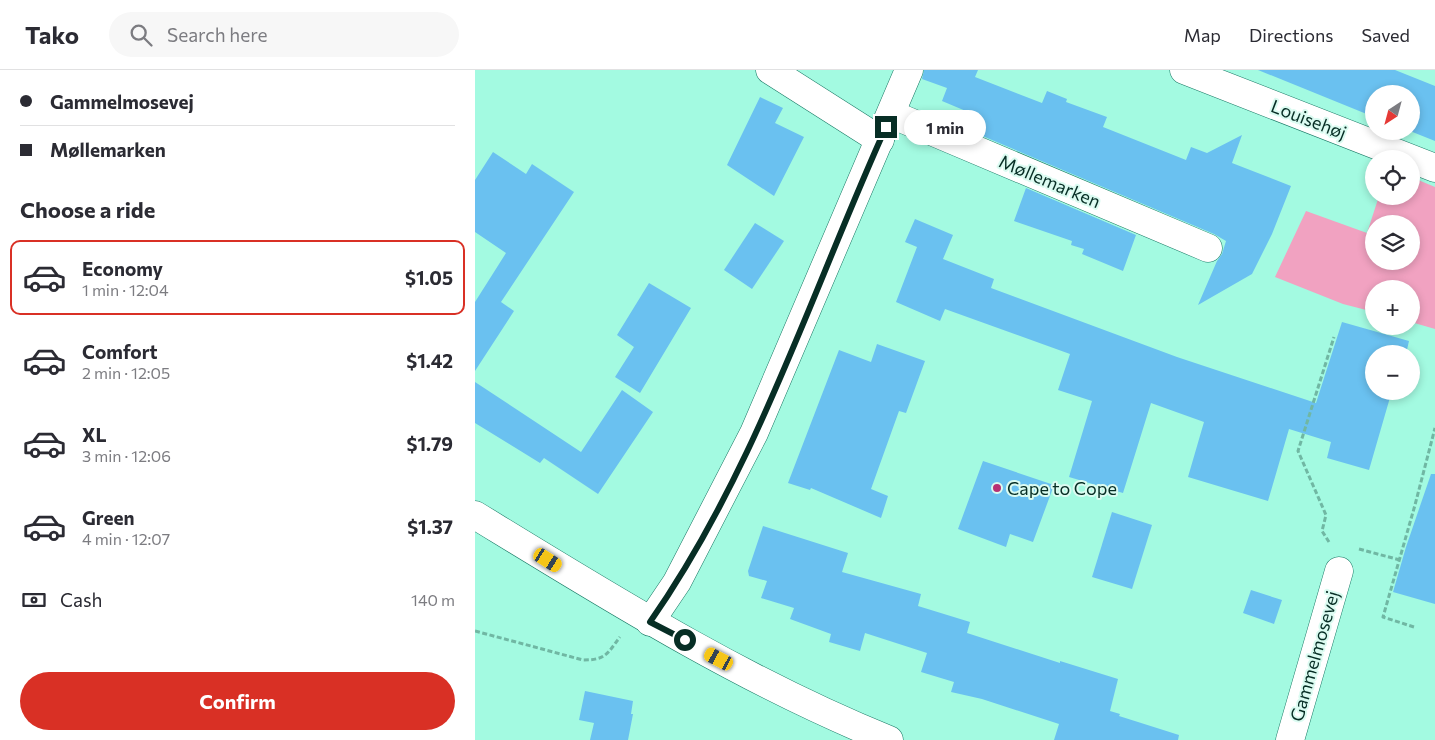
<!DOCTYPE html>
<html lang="en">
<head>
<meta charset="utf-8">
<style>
	body { margin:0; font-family:Commissioner,sans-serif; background:#f7f7f7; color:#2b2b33; height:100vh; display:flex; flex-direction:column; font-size:19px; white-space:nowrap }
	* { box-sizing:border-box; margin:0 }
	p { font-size:16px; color:#7c7c81 }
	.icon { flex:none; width:28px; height:28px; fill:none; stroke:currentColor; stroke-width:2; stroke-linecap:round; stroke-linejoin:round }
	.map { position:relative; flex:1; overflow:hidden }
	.details { display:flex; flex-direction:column; background:#fff; width:475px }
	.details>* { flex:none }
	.hud { display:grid; align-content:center; height:110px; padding:0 20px; background:#fff }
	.needle { width:32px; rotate:216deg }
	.fabs { position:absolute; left:890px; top:15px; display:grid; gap:10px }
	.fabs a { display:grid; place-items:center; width:55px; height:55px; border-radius:50%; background:#fff; box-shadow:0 2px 8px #0003; font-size:25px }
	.end { position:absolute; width:22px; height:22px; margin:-11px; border:6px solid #072e25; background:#fff; box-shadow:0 0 0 2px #fff }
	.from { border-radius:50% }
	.bubble { position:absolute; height:35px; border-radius:18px; background:#fff; box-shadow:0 2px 8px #0003; font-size:16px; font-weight:700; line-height:35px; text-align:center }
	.car { position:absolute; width:15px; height:30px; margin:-15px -8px; border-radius:6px; box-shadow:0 0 4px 1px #0007; background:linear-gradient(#f5c518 24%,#345 0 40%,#f5c518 0 76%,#345 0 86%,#f5c518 0) }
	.hud b { display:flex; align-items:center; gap:18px; height:48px; font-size:19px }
	.hud b+b { border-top:1px solid #e1e1e2 }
	.hud i { width:12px; height:12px; background:#2b2b33 }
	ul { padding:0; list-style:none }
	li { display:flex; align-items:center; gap:15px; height:75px; margin:0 10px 8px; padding:0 10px; border:2px solid transparent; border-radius:10px }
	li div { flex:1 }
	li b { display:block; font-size:19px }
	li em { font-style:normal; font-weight:700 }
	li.current { border-color:#d93025 }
	li>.icon { width:45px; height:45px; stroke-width:1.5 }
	h2 { padding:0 20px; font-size:22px; line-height:60px }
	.pay { display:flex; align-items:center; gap:12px; height:55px; padding:0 20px; font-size:19px }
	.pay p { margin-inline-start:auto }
	.action { display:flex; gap:10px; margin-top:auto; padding:10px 20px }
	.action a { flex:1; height:58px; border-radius:30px; background:#d93025; color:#fff; font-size:20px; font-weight:700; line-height:58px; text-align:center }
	header { display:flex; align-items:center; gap:30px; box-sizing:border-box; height:70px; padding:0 25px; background:#fff; border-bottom:1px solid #e1e1e2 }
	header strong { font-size:24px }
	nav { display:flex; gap:28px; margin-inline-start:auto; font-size:18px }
	.search { width:350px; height:45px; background:#f7f7f7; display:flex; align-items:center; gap:12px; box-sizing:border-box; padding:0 18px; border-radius:28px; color:#7c7c81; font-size:19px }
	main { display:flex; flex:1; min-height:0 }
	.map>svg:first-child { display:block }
	.green { fill:#f1a2c1; fill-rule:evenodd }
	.building { fill:#6ac1f0 }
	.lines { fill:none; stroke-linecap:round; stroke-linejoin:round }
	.minor-casing { stroke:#177763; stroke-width:29 }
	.path { stroke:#70b7a3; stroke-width:3; stroke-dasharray:5 2.5; stroke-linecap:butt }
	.minor { stroke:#fff; stroke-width:28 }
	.route { stroke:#072e25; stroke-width:6 }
	.poi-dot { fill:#b73174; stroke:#dbfbf1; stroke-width:2 }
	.labels { text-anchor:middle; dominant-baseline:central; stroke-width:4; stroke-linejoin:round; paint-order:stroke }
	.street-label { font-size:18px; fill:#072e25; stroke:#dbfbf1 }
	.poi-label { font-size:18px; fill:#072e25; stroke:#dbfbf1; text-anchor:start }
</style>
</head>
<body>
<header>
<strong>Tako</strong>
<div class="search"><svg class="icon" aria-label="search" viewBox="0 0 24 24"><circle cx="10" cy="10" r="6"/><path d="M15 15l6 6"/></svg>Search here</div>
<nav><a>Map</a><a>Directions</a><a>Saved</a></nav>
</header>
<main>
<section class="details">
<div class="hud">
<b><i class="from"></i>Gammelmosevej</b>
<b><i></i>Møllemarken</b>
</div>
<h2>Choose a ride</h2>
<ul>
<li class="current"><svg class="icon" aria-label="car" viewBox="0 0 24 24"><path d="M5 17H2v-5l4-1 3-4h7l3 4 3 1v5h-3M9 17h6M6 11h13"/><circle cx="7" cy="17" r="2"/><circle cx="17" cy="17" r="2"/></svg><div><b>Economy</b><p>1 min · 12:04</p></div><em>$1.05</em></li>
<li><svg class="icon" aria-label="car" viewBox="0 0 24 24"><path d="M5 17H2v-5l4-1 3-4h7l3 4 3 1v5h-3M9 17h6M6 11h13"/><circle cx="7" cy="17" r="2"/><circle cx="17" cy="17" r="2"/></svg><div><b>Comfort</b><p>2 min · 12:05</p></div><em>$1.42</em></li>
<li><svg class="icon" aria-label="car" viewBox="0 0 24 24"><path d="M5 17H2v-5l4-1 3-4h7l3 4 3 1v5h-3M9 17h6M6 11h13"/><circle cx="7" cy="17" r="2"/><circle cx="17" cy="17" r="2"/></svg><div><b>XL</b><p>3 min · 12:06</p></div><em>$1.79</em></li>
<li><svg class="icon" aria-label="car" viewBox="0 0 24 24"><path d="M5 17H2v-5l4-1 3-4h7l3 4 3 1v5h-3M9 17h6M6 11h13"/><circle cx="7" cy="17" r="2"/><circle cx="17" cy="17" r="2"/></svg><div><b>Green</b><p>4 min · 12:07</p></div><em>$1.37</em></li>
</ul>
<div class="pay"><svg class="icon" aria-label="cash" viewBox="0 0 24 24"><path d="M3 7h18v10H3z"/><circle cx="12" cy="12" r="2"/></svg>Cash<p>140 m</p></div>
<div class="action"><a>Confirm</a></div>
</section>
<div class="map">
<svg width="960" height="670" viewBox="0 0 960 670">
	<rect width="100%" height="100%" fill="#a3fae1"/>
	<path class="green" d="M936 107 960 117V259L936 252V219H899V242L868 234 800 207 831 141 892 163 904 126H936ZM899 154H936V191H899Z"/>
	<g class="building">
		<polygon points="449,0 503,0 500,7 567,33 572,21 592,29 591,32 632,47 628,57 711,90 716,77 732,83 767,65 757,93 816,116 797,164 777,204 723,235 742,191 747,184 751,171 739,164 491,59 498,44 467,31 472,18 447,9"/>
		<polygon points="783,0 920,0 960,16 960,71 935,61 936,24 899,24 899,47"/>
		<polygon points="285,27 308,38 300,53 329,67 299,126 252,95"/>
		<polygon points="18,82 51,104 57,94 99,122 26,232 39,241 0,301 0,232 31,183 0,162 0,110"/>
		<polygon points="551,118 661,165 648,201 607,184 609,179 596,175 597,171 539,151"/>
		<polygon points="440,149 478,165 468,189 519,209 516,218 702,287 841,333 867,252 934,271 931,284 899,284 899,321 920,321 919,325 916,324 894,400 852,388 856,372 814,359 793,431 713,407 729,352 676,333 648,423 594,407 617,331 583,320 595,284 470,239 465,251 421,232 442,177 430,172"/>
		<polygon points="280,153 309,171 277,219 249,200"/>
		<polygon points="174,213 216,238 165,323 140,307 159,277 142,265"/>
		<polygon points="402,274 450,291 431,343 424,341 396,419 413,426 406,448 336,418 335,420 313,413 364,280 396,292"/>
		<polygon points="0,312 106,382 147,320 178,342 123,424 69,388 65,393 0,353"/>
		<polygon points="508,391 579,415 558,472 535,464 531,477 483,459"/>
		<polygon points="956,404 960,404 960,534 918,522 931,477"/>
		<polygon points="637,442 677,455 657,519 617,507"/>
		<polygon points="288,456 373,483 367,502 446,524 443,536 495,552 492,563 585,593 585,591 643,609 635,641 645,644 644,646 704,665 703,670 579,670 584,654 507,629 476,622 479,612 446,602 452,583 390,563 385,581 354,572 356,564 315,549 319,538 286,528 292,511 274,506 273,501"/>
		<polygon points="776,520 807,530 799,554 768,543"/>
		<polygon points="110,621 158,631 156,644 158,644 153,670 115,670 119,653 104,650"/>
	</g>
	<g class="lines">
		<g class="minor-casing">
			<g id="minor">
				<polyline points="295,0 405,70"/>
				<polyline points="709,0 960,98"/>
				<polyline points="416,44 733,178"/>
				<path d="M0 445C134 527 268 611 414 670"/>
				<polyline points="175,552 202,512 279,363 434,0"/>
				<polyline points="815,670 864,501"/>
			</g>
		</g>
		<g class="path">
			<polyline points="854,472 847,461 851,445 823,381 859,267"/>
			<polyline points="884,479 925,490"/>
			<polyline points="939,557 908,547 940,435 960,358"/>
			<path d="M0 561 108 590C131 590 132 584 145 567"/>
		</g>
		<use href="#minor" class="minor"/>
	</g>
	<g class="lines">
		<path class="route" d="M210 570 175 552C280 402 336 223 411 57"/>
	</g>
	<circle class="poi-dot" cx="522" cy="418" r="5"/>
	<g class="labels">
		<g class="street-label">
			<text transform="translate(834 49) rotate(21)">Louisehøj</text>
			<text transform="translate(575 111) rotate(23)">Møllemarken</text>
			<text transform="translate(839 586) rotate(-74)">Gammelmosevej</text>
		</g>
		<g class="poi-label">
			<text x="532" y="418">Cape to Cope</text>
		</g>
	</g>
</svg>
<div class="fabs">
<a><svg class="needle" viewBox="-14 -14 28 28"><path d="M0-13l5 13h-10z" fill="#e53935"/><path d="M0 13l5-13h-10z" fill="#7c7c81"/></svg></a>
<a><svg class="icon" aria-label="locate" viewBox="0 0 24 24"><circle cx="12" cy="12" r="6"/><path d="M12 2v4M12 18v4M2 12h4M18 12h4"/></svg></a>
<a><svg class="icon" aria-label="layers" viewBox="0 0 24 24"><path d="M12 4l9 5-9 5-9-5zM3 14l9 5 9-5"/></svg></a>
<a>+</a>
<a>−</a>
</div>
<i class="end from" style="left:210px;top:570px"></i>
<i class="end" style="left:411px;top:57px"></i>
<div class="bubble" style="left:429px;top:40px;width:82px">1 min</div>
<i class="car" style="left:73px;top:490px;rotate:122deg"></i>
<i class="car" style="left:244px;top:589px;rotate:298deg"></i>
</div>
</main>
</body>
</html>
